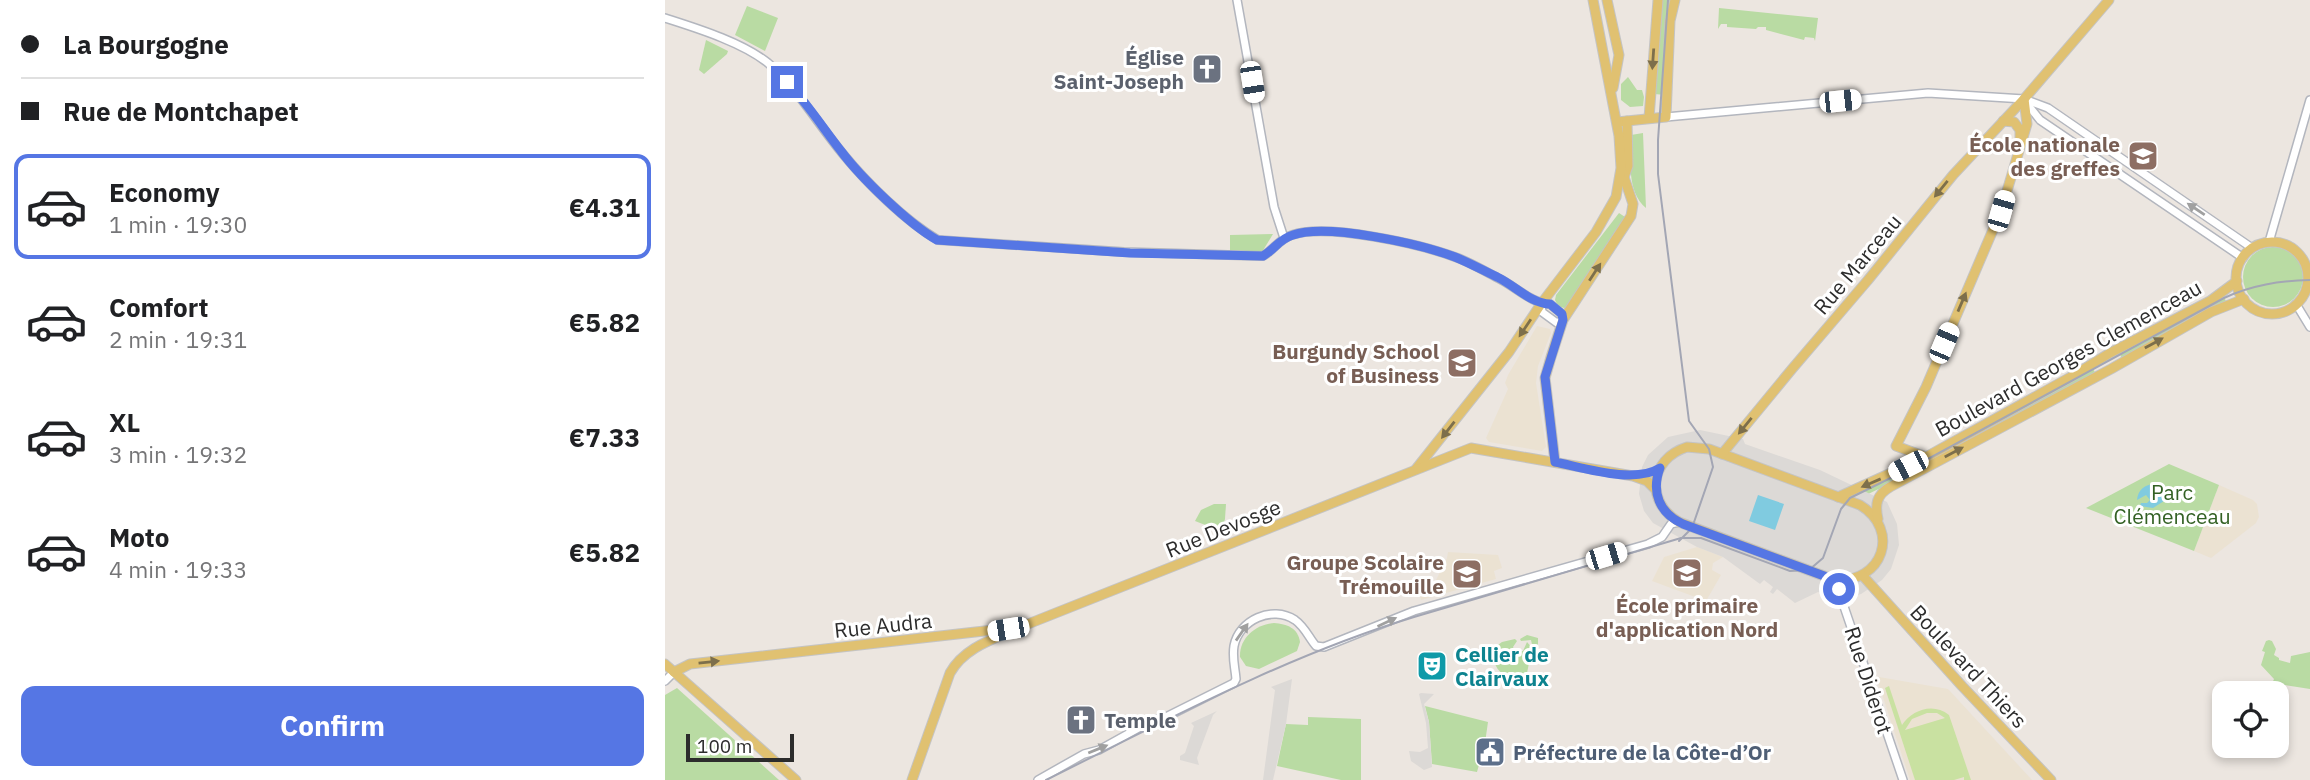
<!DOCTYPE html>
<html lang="en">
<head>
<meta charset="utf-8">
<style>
	body { margin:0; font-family:"IBM Plex Sans",sans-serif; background:#f6f6f6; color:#202124; height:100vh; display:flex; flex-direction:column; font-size:26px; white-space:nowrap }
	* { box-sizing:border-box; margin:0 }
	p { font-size:23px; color:#757577 }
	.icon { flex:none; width:38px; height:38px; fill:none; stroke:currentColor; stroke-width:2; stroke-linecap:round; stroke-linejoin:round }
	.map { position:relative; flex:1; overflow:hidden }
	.drawer { display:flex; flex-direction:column; background:#fff; width:665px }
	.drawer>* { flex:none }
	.guide { display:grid; align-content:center; height:154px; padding:0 21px; background:#fff }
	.tools { position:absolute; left:1547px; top:681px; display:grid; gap:14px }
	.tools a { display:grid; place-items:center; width:77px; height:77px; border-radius:14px; background:#fff; box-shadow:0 4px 10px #0003; font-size:35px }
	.scale { position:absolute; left:21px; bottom:18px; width:108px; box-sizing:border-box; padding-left:7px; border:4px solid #2c2c2c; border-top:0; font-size:19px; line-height:24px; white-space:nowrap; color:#2c2c2c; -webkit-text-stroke:5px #fff; paint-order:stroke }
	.end { position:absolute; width:32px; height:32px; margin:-16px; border:9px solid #5576e4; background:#fff; box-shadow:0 0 0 4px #fff }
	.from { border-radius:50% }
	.car { position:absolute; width:21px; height:42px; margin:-21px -10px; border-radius:9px; box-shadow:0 0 5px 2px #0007; background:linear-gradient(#fff 24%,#345 0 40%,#fff 0 76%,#345 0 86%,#fff 0) }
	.guide b { display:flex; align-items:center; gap:24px; height:66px; font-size:26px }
	.guide b+b { border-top:2px solid #e0e0e0 }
	.guide i { width:18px; height:18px; background:#202124 }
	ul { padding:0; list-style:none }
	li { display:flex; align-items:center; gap:21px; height:105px; margin:0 14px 10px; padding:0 7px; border:4px solid transparent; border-radius:14px }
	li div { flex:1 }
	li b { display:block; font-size:26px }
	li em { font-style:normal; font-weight:800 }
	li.on { border-color:#5576e4 }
	li>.icon { width:63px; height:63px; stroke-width:1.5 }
	.cta { display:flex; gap:14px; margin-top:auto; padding:14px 21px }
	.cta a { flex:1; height:80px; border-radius:14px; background:#5576e4; color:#fff; font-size:28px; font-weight:800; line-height:80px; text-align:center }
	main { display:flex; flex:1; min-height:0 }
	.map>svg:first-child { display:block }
	.education { fill:#ebe2d2 }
	.green { fill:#b9dba3 }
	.pitch { fill:#c9e1a1; fill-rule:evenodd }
	.plaza { fill:#dcd9d6 }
	.water { fill:#80cbe0 }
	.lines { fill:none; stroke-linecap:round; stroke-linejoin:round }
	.minor-casing { stroke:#b3b6be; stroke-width:10 }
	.major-casing { stroke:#c4c4c4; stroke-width:11 }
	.minor { stroke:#fff; stroke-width:7 }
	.major { stroke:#e0c171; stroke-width:9 }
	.tram { stroke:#a3a6b4; stroke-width:2 }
	.oneway { fill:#7d6f4b }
	.oneway2 { fill:#a0a0a0 }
	.route { stroke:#5576e4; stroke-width:9 }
	.labels { text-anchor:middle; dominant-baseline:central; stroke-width:6; stroke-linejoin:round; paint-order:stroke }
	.worship-label { font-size:21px; font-weight:bold; fill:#5b616d; stroke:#fff; text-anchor:end }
	.education-label { font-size:21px; font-weight:bold; fill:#785e54; stroke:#fff; text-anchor:end }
	.street-label { font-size:21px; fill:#2c2c2c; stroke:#fff }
	.park-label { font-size:21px; fill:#336124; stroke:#fff }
	.culture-label { font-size:21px; font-weight:bold; fill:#0d838f; stroke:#fff; text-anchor:start }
	.service-label { font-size:21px; font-weight:bold; fill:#4e5e75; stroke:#fff; text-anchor:start }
</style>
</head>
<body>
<main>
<section class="drawer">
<div class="guide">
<b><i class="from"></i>La Bourgogne</b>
<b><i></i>Rue de Montchapet</b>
</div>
<ul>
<li class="on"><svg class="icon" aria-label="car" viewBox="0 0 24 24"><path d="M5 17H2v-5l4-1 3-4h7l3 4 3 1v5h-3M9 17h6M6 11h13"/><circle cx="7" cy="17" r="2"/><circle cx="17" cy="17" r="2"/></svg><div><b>Economy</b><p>1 min · 19:30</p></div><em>€4.31</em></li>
<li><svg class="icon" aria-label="car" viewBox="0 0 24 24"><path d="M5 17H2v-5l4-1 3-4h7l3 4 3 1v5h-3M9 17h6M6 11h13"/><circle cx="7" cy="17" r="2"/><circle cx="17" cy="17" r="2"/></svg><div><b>Comfort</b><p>2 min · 19:31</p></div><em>€5.82</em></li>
<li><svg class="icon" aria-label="car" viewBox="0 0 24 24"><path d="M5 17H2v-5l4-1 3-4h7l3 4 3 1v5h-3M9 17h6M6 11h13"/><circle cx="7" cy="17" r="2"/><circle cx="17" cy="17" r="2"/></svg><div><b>XL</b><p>3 min · 19:32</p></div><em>€7.33</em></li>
<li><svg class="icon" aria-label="car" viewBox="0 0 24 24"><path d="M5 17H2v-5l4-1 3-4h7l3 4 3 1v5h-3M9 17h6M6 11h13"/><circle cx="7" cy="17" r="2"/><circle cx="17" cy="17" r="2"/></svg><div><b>Moto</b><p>4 min · 19:33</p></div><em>€5.82</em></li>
</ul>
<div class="cta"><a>Confirm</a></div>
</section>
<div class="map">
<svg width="1645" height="780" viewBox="0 0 1645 780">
	<rect width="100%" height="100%" fill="#ece6e0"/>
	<g class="education">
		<polygon points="872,326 885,329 886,333 873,366 871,383 881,447 877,451 824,442 821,438 843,389 840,383 843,375"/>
		<polygon points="1554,485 1588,500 1592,504 1594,517 1591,523 1546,558 1529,551"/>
		<polygon points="1032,547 1058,557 1048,563 1047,570 1056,575 1041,601 987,581 999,557"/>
		<polygon points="783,552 833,555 837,568 829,571 831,579 756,600 752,586 753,582 760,585 770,582 782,558"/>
		<polygon points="1214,677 1283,689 1367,780 1245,780 1212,679"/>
	</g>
	<g class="green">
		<polygon points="995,0 1008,0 1001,95 989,94"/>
		<polygon points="82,6 113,18 100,51 70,35"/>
		<polygon points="1054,8 1153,18 1150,41 1149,38 1140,37 1139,40 1101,30 1101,27 1093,27 1091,29 1062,27 1062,24 1056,24 1053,29"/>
		<polygon points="41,40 63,51 62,54 39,74 34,70"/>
		<polygon points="963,77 972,90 977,90 979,97 978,106 965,107 956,100 956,84"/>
		<path d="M978 133 981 208C961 191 966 159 966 135Z"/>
		<polygon points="954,213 960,217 904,306 899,308 893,306 890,300 891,295"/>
		<polygon points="608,234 597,252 565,250 565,235"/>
		<circle cx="1608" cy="277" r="30"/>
		<polygon points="1558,294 1562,304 1458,360 1453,351"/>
		<polygon points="1427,366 1431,375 1226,483 1199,496 1191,491"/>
		<polygon points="1504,464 1554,485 1529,551 1421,508"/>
		<polygon points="549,504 561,504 560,519 558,526 548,528 530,521 536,510"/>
		<path d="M609 623C622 624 633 628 635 642L632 651 594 669 581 666 575 657C574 638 591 624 609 623Z"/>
		<path d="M862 635 873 638V649L865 658 861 678 852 682C835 675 825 666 830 647L837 642 850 639 852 641 848 647 850 651H858L862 642 868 649 866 640 856 641 855 639Z"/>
		<polygon points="1604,640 1607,641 1611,649 1609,655 1614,658 1614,660 1625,663 1626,656 1645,652 1645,689 1620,685 1616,695 1604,691 1609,679 1596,665 1600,652 1597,651 1601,641"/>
		<polygon points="12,688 114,780 0,780 0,695"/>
		<polygon points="760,706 823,722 820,743 815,745 814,750 817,754 812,772 767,764 764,722"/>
		<polygon points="643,717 696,719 696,780 676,780 612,766 621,724 643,725"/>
	</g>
	<path class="pitch" d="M1224 686 1237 725C1247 710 1268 702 1284 715L1306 780H1299V777L1289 780H1250L1220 688ZM1262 713H1272L1280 718 1240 730 1247 719Z"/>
	<g class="plaza">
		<polygon points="1035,430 1078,439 1080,444 1155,470 1222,502 1232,524 1234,545 1226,569 1217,580 1196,594 1186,597 1170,598 1153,592 1130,603 1112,589 1108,594 1105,592 1108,587 1099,580 1095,584 1058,557 1032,547 988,523 979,511 974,494 977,467 983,455 1003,437"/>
		<polygon points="627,679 621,724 608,780 598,780 610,690 606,687"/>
		<polygon points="756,693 769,694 759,704 764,722 767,767 759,770 746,761 744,751 755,752 763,748 761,723 754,694"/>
		<polygon points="552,711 548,715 532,758 534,765 515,760 515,756 520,753 529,726 526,723"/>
	</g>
	<g class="water">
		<path d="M1493 484 1500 491 1499 501 1488 508 1475 506 1476 503H1482L1485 500 1481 495 1472 500C1473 488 1482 483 1493 484Z"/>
		<polygon points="1093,495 1119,504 1110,530 1084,521"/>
	</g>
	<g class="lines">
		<g class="minor-casing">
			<g id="minor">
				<polyline points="572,0 609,207 619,238"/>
				<path d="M0 18C31 28 77 42 103 63 133 89 152 123 178 154 202 183 240 221 273 240L459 252 598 256C610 249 614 239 627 235 662 223 755 244 790 257 805 262 819 271 833 278 850 286 867 304 885 304L897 314 898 320 892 323 877 312 876 305"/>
				<polyline points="1359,100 1375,120 1578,258"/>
				<polyline points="1001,117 1263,93 1359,99 1383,108 1587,248"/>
				<polyline points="1604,242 1645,100"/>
				<polyline points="1631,304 1645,327"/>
				<polyline points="1170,580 1238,780"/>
				<polyline points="0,681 9,672"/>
				<path d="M373 780 419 754 434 750 488 720 499 718 569 683 571 679C570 667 567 658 569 646 574 620 607 605 630 620 640 627 644 638 651 646L659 647 749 611 983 544 997 537 1006 524 1014 522"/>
			</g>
		</g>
		<g class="major-casing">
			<g id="major">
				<polyline points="942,0 954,55 948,88"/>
				<polyline points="984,118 993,0"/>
				<polyline points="1338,121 1349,122 1355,130 1355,138"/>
				<polyline points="952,122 1001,117 1005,21 1010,0"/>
				<polyline points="959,177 963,166 962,121"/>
				<circle cx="1607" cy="278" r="36"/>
				<path d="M1022 447 1044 449 1195 505C1236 530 1218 583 1170 580L1014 522C980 502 984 459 1022 447Z"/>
				<polyline points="1057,454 1127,369 1203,280 1288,175 1359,99 1444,0"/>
				<polyline points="1261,457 1231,446 1261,387 1336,211 1362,124 1359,99"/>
				<polyline points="890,462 880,378 886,357 898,320 966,216 968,204 957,171"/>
				<polyline points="751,469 844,352 876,304 931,232 951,197 956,168 954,136 928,0"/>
				<polyline points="1173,497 1261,457 1404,378 1445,353 1545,301 1572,281"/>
				<path d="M1213 519C1210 505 1211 495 1225 487L1446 369 1546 312 1579 299"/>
				<polyline points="1198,576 1297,686 1386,780"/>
				<polyline points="0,664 131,780"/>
				<polyline points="9,672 25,664 346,628"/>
				<path d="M247 780 285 673C300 646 332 638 358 626L806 448 968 476 982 481 991 490"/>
			</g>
		</g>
		<use href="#minor" class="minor"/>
		<use href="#major" class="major"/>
		<g class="tram">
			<polyline points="1003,0 993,140 993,174 1024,421 1044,449 1048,467 1027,528 1014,541"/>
			<path d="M381 780C500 721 621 656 749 617L1016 538H1036L1125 571 1144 570 1158 558 1176 509 1185 498 1250 466 1559 298C1587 285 1614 281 1645 280"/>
		</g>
	</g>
	<defs><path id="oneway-solid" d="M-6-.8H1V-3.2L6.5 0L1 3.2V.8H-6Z" transform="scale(1.75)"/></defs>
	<g class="oneway">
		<use href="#oneway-solid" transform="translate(988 59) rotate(94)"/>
		<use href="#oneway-solid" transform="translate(1276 189) rotate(129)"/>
		<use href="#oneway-solid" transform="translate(930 272) rotate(-57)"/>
		<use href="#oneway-solid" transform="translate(1297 302) rotate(-67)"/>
		<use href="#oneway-solid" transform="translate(860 328) rotate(124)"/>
		<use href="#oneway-solid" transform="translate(1489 343) rotate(-29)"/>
		<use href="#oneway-solid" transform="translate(1080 426) rotate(129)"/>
		<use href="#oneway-solid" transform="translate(783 430) rotate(128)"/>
		<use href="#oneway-solid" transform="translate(1289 452) rotate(-28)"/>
		<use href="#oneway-solid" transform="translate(1206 483) rotate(157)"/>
		<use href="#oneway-solid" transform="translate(44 662) rotate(-6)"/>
	</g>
	<g class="oneway2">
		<use href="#oneway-solid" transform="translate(1531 209) rotate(-146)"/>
		<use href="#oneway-solid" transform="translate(722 622) rotate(-25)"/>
		<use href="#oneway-solid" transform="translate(577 632) rotate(-55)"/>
		<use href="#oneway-solid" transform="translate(433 749) rotate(-22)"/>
	</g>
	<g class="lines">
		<path class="route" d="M122 82C142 103 158 128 176 151 196 178 244 224 272 240L465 253 598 256C610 249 614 239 628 235 663 223 755 244 790 257 805 263 819 271 834 278 850 286 867 304 885 304L897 314 898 320 880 377 890 462C920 468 969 484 995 468 986 492 994 513 1018 524L1170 580 1174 589"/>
	</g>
	<defs>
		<g id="church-square" transform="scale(1.575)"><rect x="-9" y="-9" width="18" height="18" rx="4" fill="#6b7280" stroke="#fff"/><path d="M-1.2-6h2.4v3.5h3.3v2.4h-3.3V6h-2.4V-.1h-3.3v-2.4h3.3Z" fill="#fff"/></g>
		<g id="university-square" transform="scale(1.575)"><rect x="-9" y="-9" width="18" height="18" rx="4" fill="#8d6e63" stroke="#fff"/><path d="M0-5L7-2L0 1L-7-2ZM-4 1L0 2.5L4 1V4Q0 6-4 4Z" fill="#fff"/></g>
		<g id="school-square" transform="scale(1.575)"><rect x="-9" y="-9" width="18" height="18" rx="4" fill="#8d6e63" stroke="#fff"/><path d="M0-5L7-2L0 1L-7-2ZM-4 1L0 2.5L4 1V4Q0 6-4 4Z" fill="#fff"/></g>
		<g id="theatre-square" transform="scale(1.575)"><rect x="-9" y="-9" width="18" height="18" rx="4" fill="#0f9aa8" stroke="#fff"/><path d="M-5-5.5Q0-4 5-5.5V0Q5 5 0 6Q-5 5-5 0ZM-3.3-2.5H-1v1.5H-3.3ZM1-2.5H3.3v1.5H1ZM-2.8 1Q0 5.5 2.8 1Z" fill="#fff"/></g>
		<g id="civic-square" transform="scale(1.575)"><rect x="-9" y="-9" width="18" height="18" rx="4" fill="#5c6f8a" stroke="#fff"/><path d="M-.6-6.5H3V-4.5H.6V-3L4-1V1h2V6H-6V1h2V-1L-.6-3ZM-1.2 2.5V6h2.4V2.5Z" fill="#fff"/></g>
	</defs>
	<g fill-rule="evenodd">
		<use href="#church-square" x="542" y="69"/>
		<use href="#university-square" x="1478" y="156"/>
		<use href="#university-square" x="797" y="363"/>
		<use href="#school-square" x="1022" y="573"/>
		<use href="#school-square" x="802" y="574"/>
		<use href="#theatre-square" x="767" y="666"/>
		<use href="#church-square" x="416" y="720"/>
		<use href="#civic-square" x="825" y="752"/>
	</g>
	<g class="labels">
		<g class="worship-label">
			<text x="519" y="57">Église<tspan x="519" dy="24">Saint-Joseph</tspan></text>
			<text x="439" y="720" text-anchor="start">Temple</text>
		</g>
		<g class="education-label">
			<text x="1455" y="144">École nationale<tspan x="1455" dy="24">des greffes</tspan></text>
			<text x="774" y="351">Burgundy School<tspan x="774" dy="24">of Business</tspan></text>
			<text x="779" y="562">Groupe Scolaire<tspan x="779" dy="24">Trémouille</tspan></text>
			<text x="1022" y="605" text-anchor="middle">École primaire<tspan x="1022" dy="24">d'application Nord</tspan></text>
		</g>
		<g class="street-label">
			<text transform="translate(1192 264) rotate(-50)">Rue Marceau</text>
			<text transform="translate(1403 358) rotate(-29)">Boulevard Georges Clemenceau</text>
			<text transform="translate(558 528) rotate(-22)">Rue Devosge</text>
			<text transform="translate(218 625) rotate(-6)">Rue Audra</text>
			<text transform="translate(1304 666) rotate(47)">Boulevard Thiers</text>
			<text transform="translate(1204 680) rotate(72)">Rue Diderot</text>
		</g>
		<g class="park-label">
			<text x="1507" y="492">Parc<tspan x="1507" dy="24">Clémenceau</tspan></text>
		</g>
		<g class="culture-label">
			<text x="790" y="654">Cellier de<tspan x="790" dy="24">Clairvaux</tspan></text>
		</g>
		<g class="service-label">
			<text x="848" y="752">Préfecture de la Côte-d’Or</text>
		</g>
	</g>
</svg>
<div class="tools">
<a><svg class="icon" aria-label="locate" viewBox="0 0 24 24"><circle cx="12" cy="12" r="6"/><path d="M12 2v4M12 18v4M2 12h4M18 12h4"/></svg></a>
</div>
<div class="scale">100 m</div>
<i class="end from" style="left:1174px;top:589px"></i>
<i class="end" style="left:122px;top:82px"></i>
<i class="car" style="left:587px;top:82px;rotate:171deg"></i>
<i class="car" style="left:1175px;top:101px;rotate:84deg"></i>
<i class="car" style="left:1336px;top:211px;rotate:16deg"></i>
<i class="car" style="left:1279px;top:343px;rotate:23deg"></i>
<i class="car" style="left:1243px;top:466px;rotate:243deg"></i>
<i class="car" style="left:941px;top:556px;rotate:73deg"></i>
<i class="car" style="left:343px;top:629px;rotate:261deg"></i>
</div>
</main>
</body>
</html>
